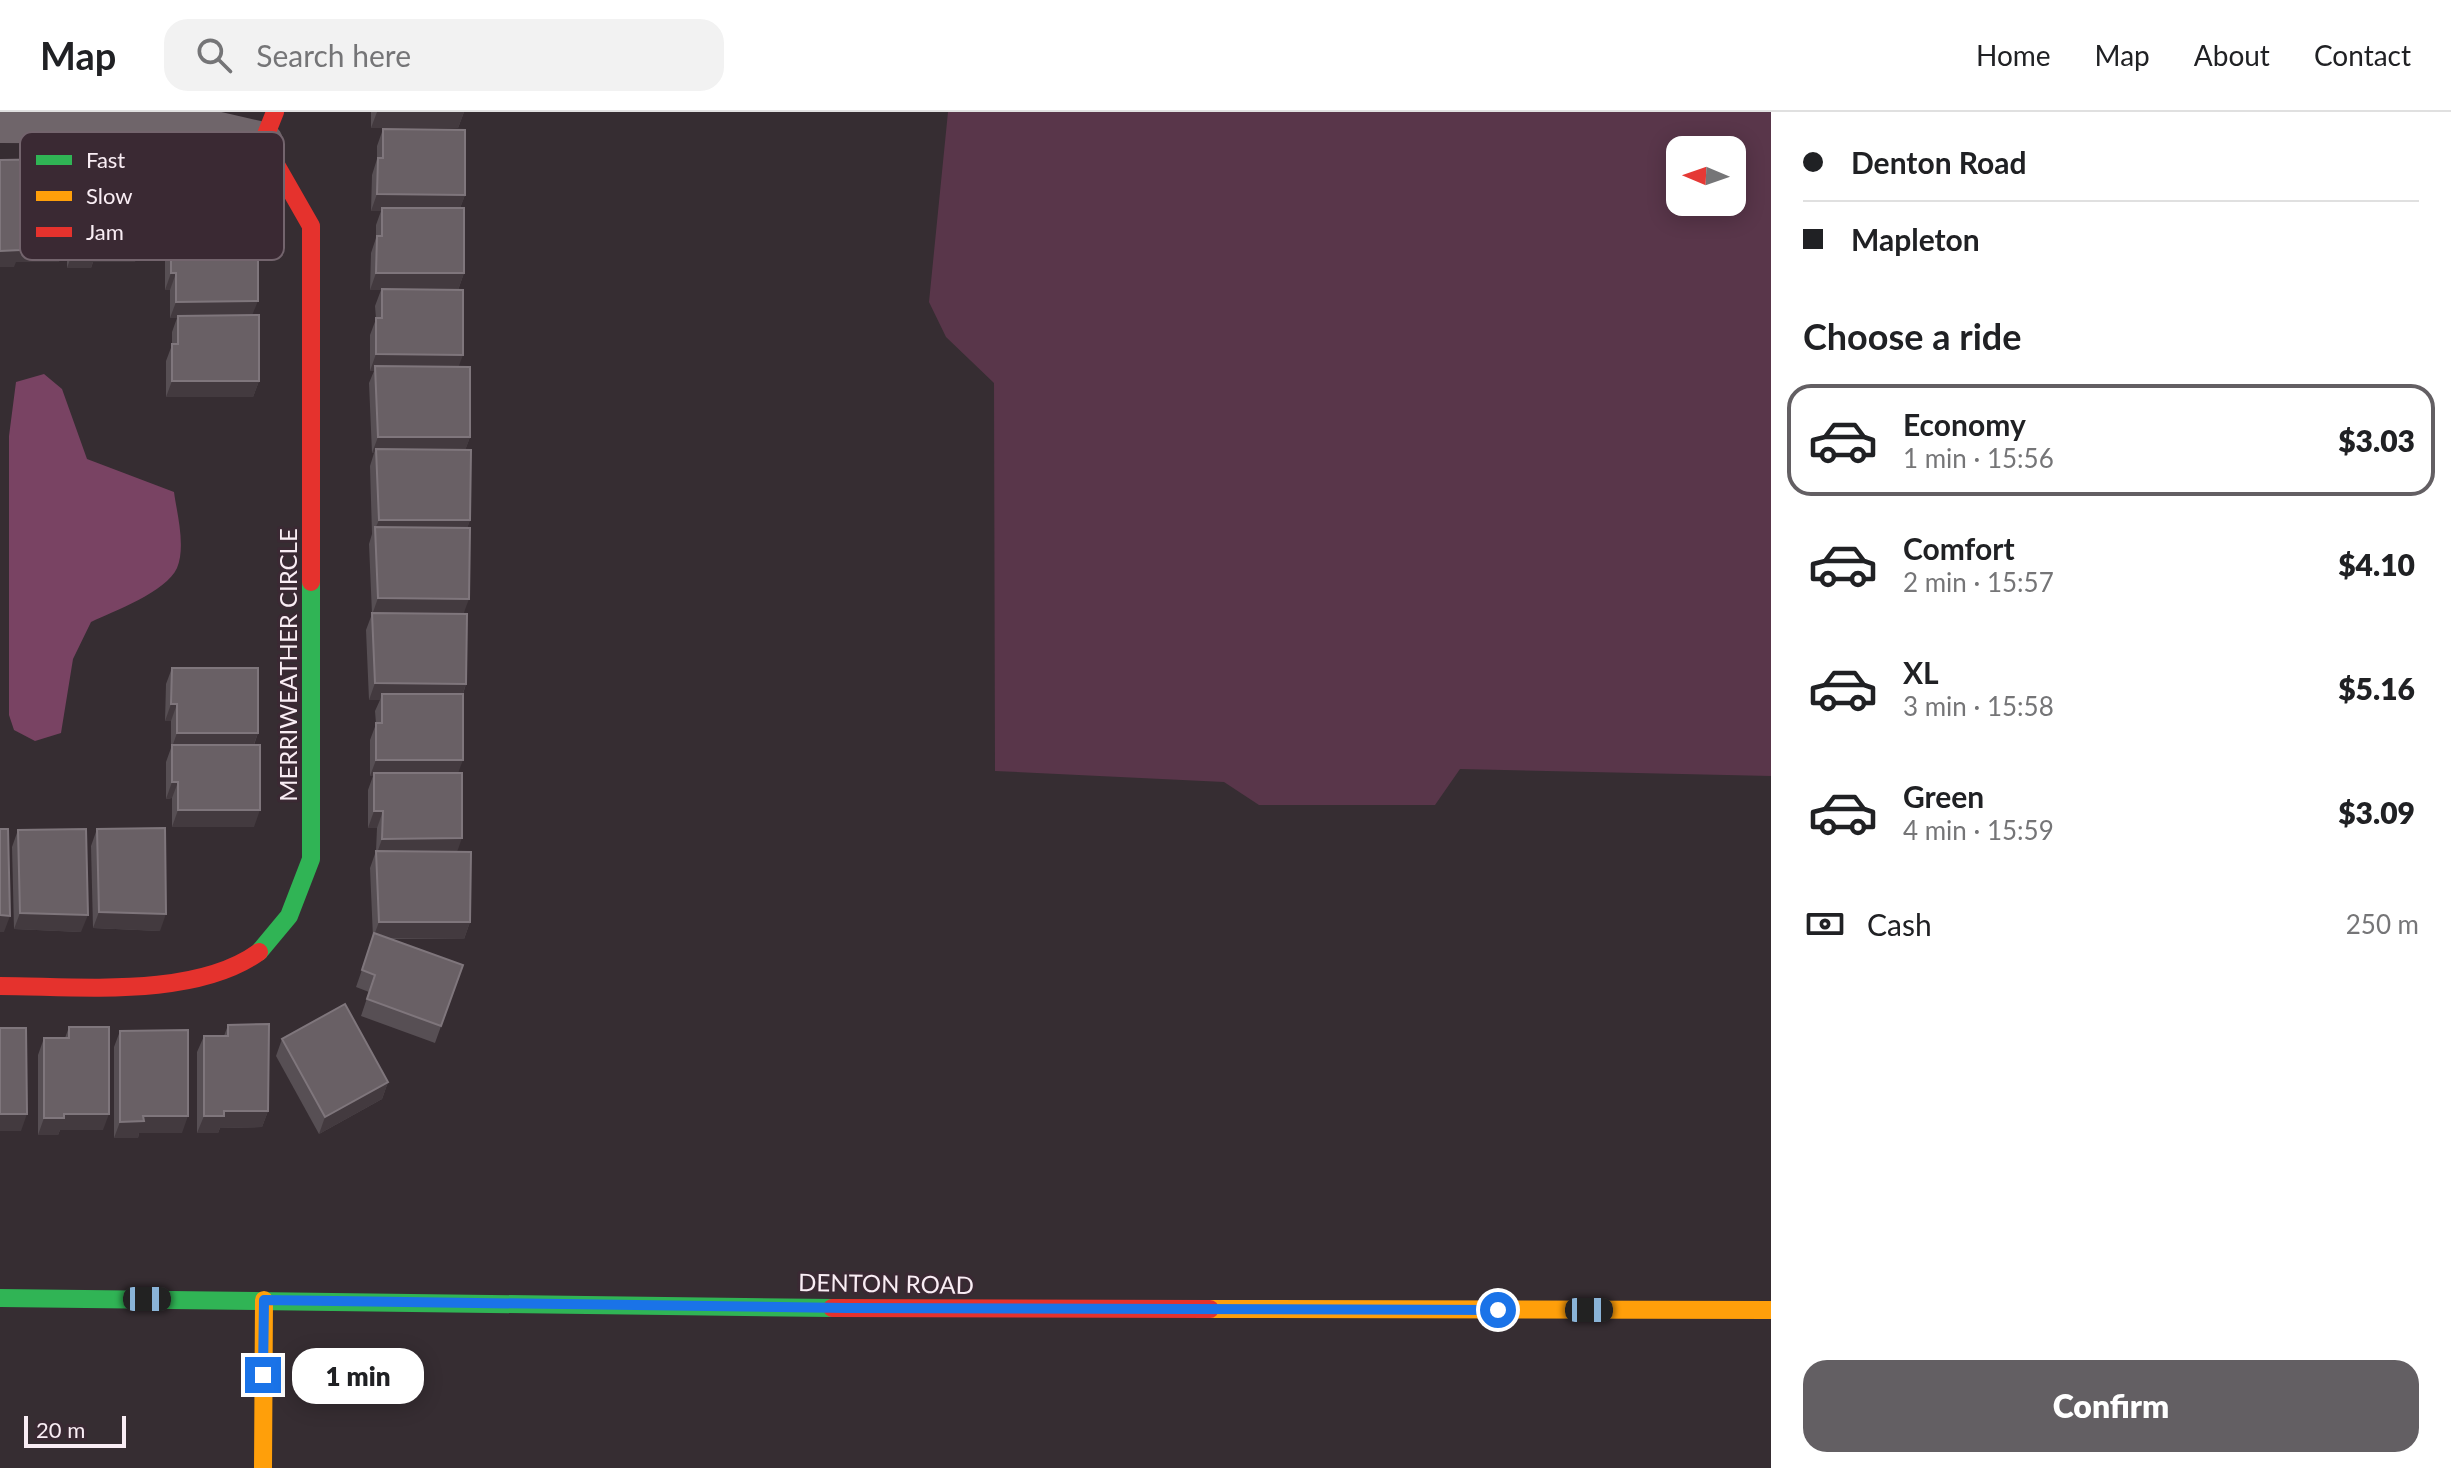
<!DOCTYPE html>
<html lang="en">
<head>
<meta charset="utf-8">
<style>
	body { margin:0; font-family:Lato,sans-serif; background:#f2f2f2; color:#202124; height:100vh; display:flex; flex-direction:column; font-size:30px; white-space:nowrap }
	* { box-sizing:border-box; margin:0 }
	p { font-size:26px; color:#757577 }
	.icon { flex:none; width:44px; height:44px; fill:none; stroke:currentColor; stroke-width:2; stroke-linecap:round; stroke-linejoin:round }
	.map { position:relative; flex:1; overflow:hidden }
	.drawer { display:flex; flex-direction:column; background:#fff; width:680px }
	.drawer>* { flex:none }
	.guide { display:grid; align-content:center; height:176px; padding:0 32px; background:#fff }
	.needle { width:52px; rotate:272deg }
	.tools { position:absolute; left:1666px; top:24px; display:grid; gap:16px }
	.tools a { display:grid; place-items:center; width:80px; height:80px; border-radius:16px; background:#fff; box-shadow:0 4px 20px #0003; font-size:40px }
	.scale { position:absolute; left:24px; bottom:20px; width:102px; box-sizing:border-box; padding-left:8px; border:4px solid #f9edf4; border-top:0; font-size:22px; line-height:28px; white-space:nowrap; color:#f9edf4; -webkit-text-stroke:6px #3a2933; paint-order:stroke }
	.end { position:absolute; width:36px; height:36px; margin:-18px; border:10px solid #1a73e8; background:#fff; box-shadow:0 0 0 4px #fff }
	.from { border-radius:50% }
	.bubble { position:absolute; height:56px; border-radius:24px; background:#fff; box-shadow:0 4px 20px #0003; font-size:26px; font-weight:800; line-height:56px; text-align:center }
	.car { position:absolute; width:24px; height:48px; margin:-24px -12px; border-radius:10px; box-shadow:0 0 6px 2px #0007; background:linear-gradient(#222 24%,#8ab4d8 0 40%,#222 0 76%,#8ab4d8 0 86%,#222 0) }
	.guide b { display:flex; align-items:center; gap:28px; height:76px; font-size:30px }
	.guide b+b { border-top:2px solid #e0e0e0 }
	.guide i { width:20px; height:20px; background:#202124 }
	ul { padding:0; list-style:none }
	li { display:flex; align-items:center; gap:24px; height:112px; margin:0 16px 12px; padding:0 16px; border:4px solid transparent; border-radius:24px }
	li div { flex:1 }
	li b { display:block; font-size:30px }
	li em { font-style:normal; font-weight:800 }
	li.on { border-color:#635f63 }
	li>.icon { width:72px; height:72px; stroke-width:1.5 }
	h2 { padding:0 32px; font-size:36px; line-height:96px }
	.pay { display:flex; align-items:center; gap:20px; height:88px; padding:0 32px; font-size:30px }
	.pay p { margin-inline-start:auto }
	.action { display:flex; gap:16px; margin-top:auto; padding:16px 32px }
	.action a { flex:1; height:92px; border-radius:24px; background:#635f63; color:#fff; font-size:32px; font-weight:800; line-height:92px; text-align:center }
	header { display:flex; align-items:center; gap:48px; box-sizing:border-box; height:112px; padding:0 40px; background:#fff; border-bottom:2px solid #e0e0e0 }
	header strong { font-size:38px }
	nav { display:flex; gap:44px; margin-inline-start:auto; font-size:28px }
	.search { width:560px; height:72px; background:#f2f2f2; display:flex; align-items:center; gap:20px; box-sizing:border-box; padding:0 28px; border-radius:24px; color:#757577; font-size:30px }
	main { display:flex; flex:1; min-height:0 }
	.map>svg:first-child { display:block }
	.green { fill:#59364a; fill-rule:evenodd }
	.water { fill:#794363 }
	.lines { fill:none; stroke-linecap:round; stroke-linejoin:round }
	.street { stroke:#6f656a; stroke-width:40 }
	.fast { stroke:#30b455; stroke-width:18 }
	.slow { stroke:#ff9f0a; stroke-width:18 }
	.jam { stroke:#e5322d; stroke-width:18 }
	.wall { fill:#574f54 }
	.shaded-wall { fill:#433a3f }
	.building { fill:#696065; stroke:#7f767c; stroke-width:2 }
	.route { stroke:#1a73e8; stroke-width:10 }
	.labels { text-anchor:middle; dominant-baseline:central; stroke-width:6; stroke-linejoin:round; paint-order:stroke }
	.street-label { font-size:24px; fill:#f9edf4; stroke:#3a2933 }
	.key { fill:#3a2933; stroke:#73646d; stroke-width:2 }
	.key-label { font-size:22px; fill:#f9edf4 }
</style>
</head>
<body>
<header>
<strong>Map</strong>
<div class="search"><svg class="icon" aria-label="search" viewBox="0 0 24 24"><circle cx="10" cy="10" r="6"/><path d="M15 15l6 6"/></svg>Search here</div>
<nav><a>Home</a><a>Map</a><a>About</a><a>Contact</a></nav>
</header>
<main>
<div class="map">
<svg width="1771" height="1356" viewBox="0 0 1771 1356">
	<rect width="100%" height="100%" fill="#362d32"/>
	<path class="green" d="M948 0H1771V664L1460 657 1435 693H1259L1224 670 995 659 994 271 946 225 929 190ZM1680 38H1732V90H1680Z"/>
	<path class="water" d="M44 262 62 277 87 347 174 380C177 402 186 434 177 456 166 480 114 499 91 510L73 547 61 621 35 629 14 618 9 603V324L16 270Z"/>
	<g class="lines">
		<polyline class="street" points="0,11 184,12 263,30"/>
		<g class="fast">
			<polyline points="259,840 289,804 311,747 311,470"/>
			<polyline points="0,1186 832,1196"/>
		</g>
		<g class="slow">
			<polyline points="1210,1197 1771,1198"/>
			<polyline points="263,1356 264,1188"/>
		</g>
		<g class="jam">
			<polyline points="275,0 263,30 311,114 311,470"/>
			<path d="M0 874C77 874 194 887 259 840"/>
			<polyline points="832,1196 1210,1197"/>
		</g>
	</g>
	<g class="wall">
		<polygon points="371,0 464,0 458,16 371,16"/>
		<polygon points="383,17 465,83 460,96 464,161 458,178 459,255 470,325 465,338 470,408 467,416 464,502 466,572 463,582 458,661 457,740 470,810 464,827 389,827 463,853 435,931 361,904 369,880 356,875 373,826 370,756 376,739 377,716 368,716 368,678 373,664 370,664 370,628 376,612 375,599 380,588 369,588 366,518 372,502 369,432 372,422 370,354 374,341 372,341 369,271 374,259 370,259 370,223 376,207 375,194 381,178 370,178 371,141 376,126 376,113 381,99 371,99 372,63 377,47 377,34"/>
		<polygon points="73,48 135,150 93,150 91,156 67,156 67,65"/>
		<polygon points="171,125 252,203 259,269 253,285 166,285 166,249 172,233 172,220 177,206 170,206 170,178 165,178 165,141"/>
		<polygon points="172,556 258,621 254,633 254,715 172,715 172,686 166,687 166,650 171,636 171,609 165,609 166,572"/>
		<polygon points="97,717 160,819 93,816 91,734"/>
		<polygon points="18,718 81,820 14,817 12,735"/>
		<polygon points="228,913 268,999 262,1015 220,1016 218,1021 197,1021 197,940 204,924 224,924"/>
		<polygon points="69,915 103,1018 60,1018 58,1023 38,1023 38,943 44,926 65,926"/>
		<polygon points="120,919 182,1021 139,1021 138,1026 114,1026 114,935"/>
		<polygon points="282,927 388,970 382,987 319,1022 276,944"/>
	</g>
	<g class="shaded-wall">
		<polygon points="377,0 464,0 458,16 371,16"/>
		<polygon points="377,82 465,83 459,99 382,96 381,99 371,99"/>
		<polygon points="65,133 59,150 16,150 14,155 0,155 0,139 20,134"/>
		<polygon points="97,134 142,134 135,150 93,150 91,156 67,156 73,139"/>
		<polygon points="171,161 176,161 170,178 165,178"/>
		<polygon points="376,161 464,161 458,178 370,178"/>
		<polygon points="258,189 251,206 178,204 177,206 170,206 176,190"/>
		<polygon points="376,242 463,243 457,259 375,254 374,259 370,259"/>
		<polygon points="172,269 259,269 253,285 166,285"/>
		<polygon points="378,325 470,325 464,342 376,337 374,341 372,341"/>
		<polygon points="379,408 470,408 464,425 375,417"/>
		<polygon points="378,486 469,487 463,503 372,503"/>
		<polygon points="375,571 466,572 460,589 382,582 380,588 369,588"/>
		<polygon points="171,592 177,592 171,609 165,609"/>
		<polygon points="177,621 258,621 252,637 172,635"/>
		<polygon points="376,648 463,648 457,664 374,661 373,664 370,664"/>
		<polygon points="172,670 178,670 172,686 166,687"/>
		<polygon points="178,698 260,698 254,715 172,715"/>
		<polygon points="374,699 383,699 377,716 368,716"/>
		<polygon points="462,726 456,743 376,744 382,727"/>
		<polygon points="99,800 166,802 160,819 93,816"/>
		<polygon points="20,801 88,803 81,820 14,817"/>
		<polygon points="0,803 10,804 4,820 0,820"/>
		<polygon points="379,810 470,810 464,827 373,826"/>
		<polygon points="388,970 382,987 319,1022 325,1005"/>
		<polygon points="224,999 268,999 262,1015 220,1016 218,1021 197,1021 204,1004"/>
		<polygon points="0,1002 27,1002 21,1019 0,1019"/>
		<polygon points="64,1002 109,1002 103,1018 60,1018 58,1023 38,1023 44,1006"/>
		<polygon points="143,1004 188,1004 182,1021 139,1021 138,1026 114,1026 120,1010"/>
	</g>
	<g class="building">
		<polygon points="383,17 465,18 465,83 377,82 378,46 383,46"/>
		<polygon points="65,47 65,133 20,134 20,138 0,139 0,48"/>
		<polygon points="382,96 464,96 464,161 376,161 377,124 382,124"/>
		<polygon points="171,125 258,125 258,189 176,190 176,161 171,161"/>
		<polygon points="382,177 463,178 463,243 376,242 376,206 382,206"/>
		<polygon points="259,203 259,269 172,269 172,232 178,232 178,204"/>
		<polygon points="375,254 470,255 470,325 378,325"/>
		<polygon points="376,337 471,338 470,408 379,408"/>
		<polygon points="375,415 470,416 469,487 378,486"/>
		<polygon points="372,501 467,502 466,572 375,571"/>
		<polygon points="172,556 258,556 258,621 177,621 177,592 171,592"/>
		<polygon points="382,582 463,582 463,648 376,648 376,611 382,611"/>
		<polygon points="172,633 260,633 260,698 178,698 178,670 172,670"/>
		<polygon points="374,661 462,661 462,726 382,727 383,699 374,699"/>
		<polygon points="165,716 166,802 99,800 97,717"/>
		<polygon points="0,717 8,717 10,804 0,803"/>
		<polygon points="86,717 88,803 20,801 18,718"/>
		<polygon points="376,739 471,740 470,810 379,810"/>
		<polygon points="374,821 463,853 441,914 367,887 375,863 362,858"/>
		<polygon points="345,892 388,970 325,1005 282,927"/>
		<polygon points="269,912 268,999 224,999 224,1004 204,1004 204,924 228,924 228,913"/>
		<polygon points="69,915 109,915 109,1002 64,1002 64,1006 44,1006 44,926 69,926"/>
		<polygon points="0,916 26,916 27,1002 0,1002"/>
		<polygon points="188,918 188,1004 143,1004 144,1009 120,1010 120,919"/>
	</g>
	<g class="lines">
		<polyline class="route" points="263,1263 264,1188 846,1196 1498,1198"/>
	</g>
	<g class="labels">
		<g class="street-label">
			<text transform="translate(287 553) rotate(-90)">MERRIWEATHER CIRCLE</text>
			<text transform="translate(886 1171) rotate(1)">DENTON ROAD</text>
		</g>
	</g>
	<rect x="20" y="20" width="264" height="128" rx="12" class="key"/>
	<rect x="36" y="43" width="36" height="10" fill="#30b455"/>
	<rect x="36" y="79" width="36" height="10" fill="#ff9f0a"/>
	<rect x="36" y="115" width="36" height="10" fill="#e5322d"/>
	<g class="key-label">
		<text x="86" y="56">Fast</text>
		<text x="86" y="92">Slow</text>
		<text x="86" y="128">Jam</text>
	</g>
</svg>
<div class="tools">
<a><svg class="needle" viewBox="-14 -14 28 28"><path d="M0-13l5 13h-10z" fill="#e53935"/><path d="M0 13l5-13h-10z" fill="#757577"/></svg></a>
</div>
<div class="scale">20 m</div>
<i class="end from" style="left:1498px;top:1198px"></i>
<i class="end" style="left:263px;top:1263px"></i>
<div class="bubble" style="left:292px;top:1236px;width:132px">1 min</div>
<i class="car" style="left:147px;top:1187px;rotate:90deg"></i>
<i class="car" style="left:1589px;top:1198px;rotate:90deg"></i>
</div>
<section class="drawer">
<div class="guide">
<b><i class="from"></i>Denton Road</b>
<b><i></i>Mapleton</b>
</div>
<h2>Choose a ride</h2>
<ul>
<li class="on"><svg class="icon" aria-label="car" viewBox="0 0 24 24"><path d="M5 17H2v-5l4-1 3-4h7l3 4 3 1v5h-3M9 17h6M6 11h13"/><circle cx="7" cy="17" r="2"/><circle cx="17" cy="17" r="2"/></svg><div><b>Economy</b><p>1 min · 15:56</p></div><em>$3.03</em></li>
<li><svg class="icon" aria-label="car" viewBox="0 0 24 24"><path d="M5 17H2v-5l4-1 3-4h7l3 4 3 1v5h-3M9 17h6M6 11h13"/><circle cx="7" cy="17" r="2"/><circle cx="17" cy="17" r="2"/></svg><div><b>Comfort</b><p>2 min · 15:57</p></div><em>$4.10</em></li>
<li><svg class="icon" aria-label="car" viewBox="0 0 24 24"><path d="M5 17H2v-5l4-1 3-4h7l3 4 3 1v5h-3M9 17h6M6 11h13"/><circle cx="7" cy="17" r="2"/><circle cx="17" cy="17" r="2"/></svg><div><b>XL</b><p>3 min · 15:58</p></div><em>$5.16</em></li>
<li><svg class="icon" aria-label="car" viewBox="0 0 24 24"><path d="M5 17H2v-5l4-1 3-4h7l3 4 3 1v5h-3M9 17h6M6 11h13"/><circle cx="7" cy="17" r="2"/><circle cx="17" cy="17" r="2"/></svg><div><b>Green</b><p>4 min · 15:59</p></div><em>$3.09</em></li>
</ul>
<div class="pay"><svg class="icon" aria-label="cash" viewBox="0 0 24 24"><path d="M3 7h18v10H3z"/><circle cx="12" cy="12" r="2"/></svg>Cash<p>250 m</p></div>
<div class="action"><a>Confirm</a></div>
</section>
</main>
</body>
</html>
